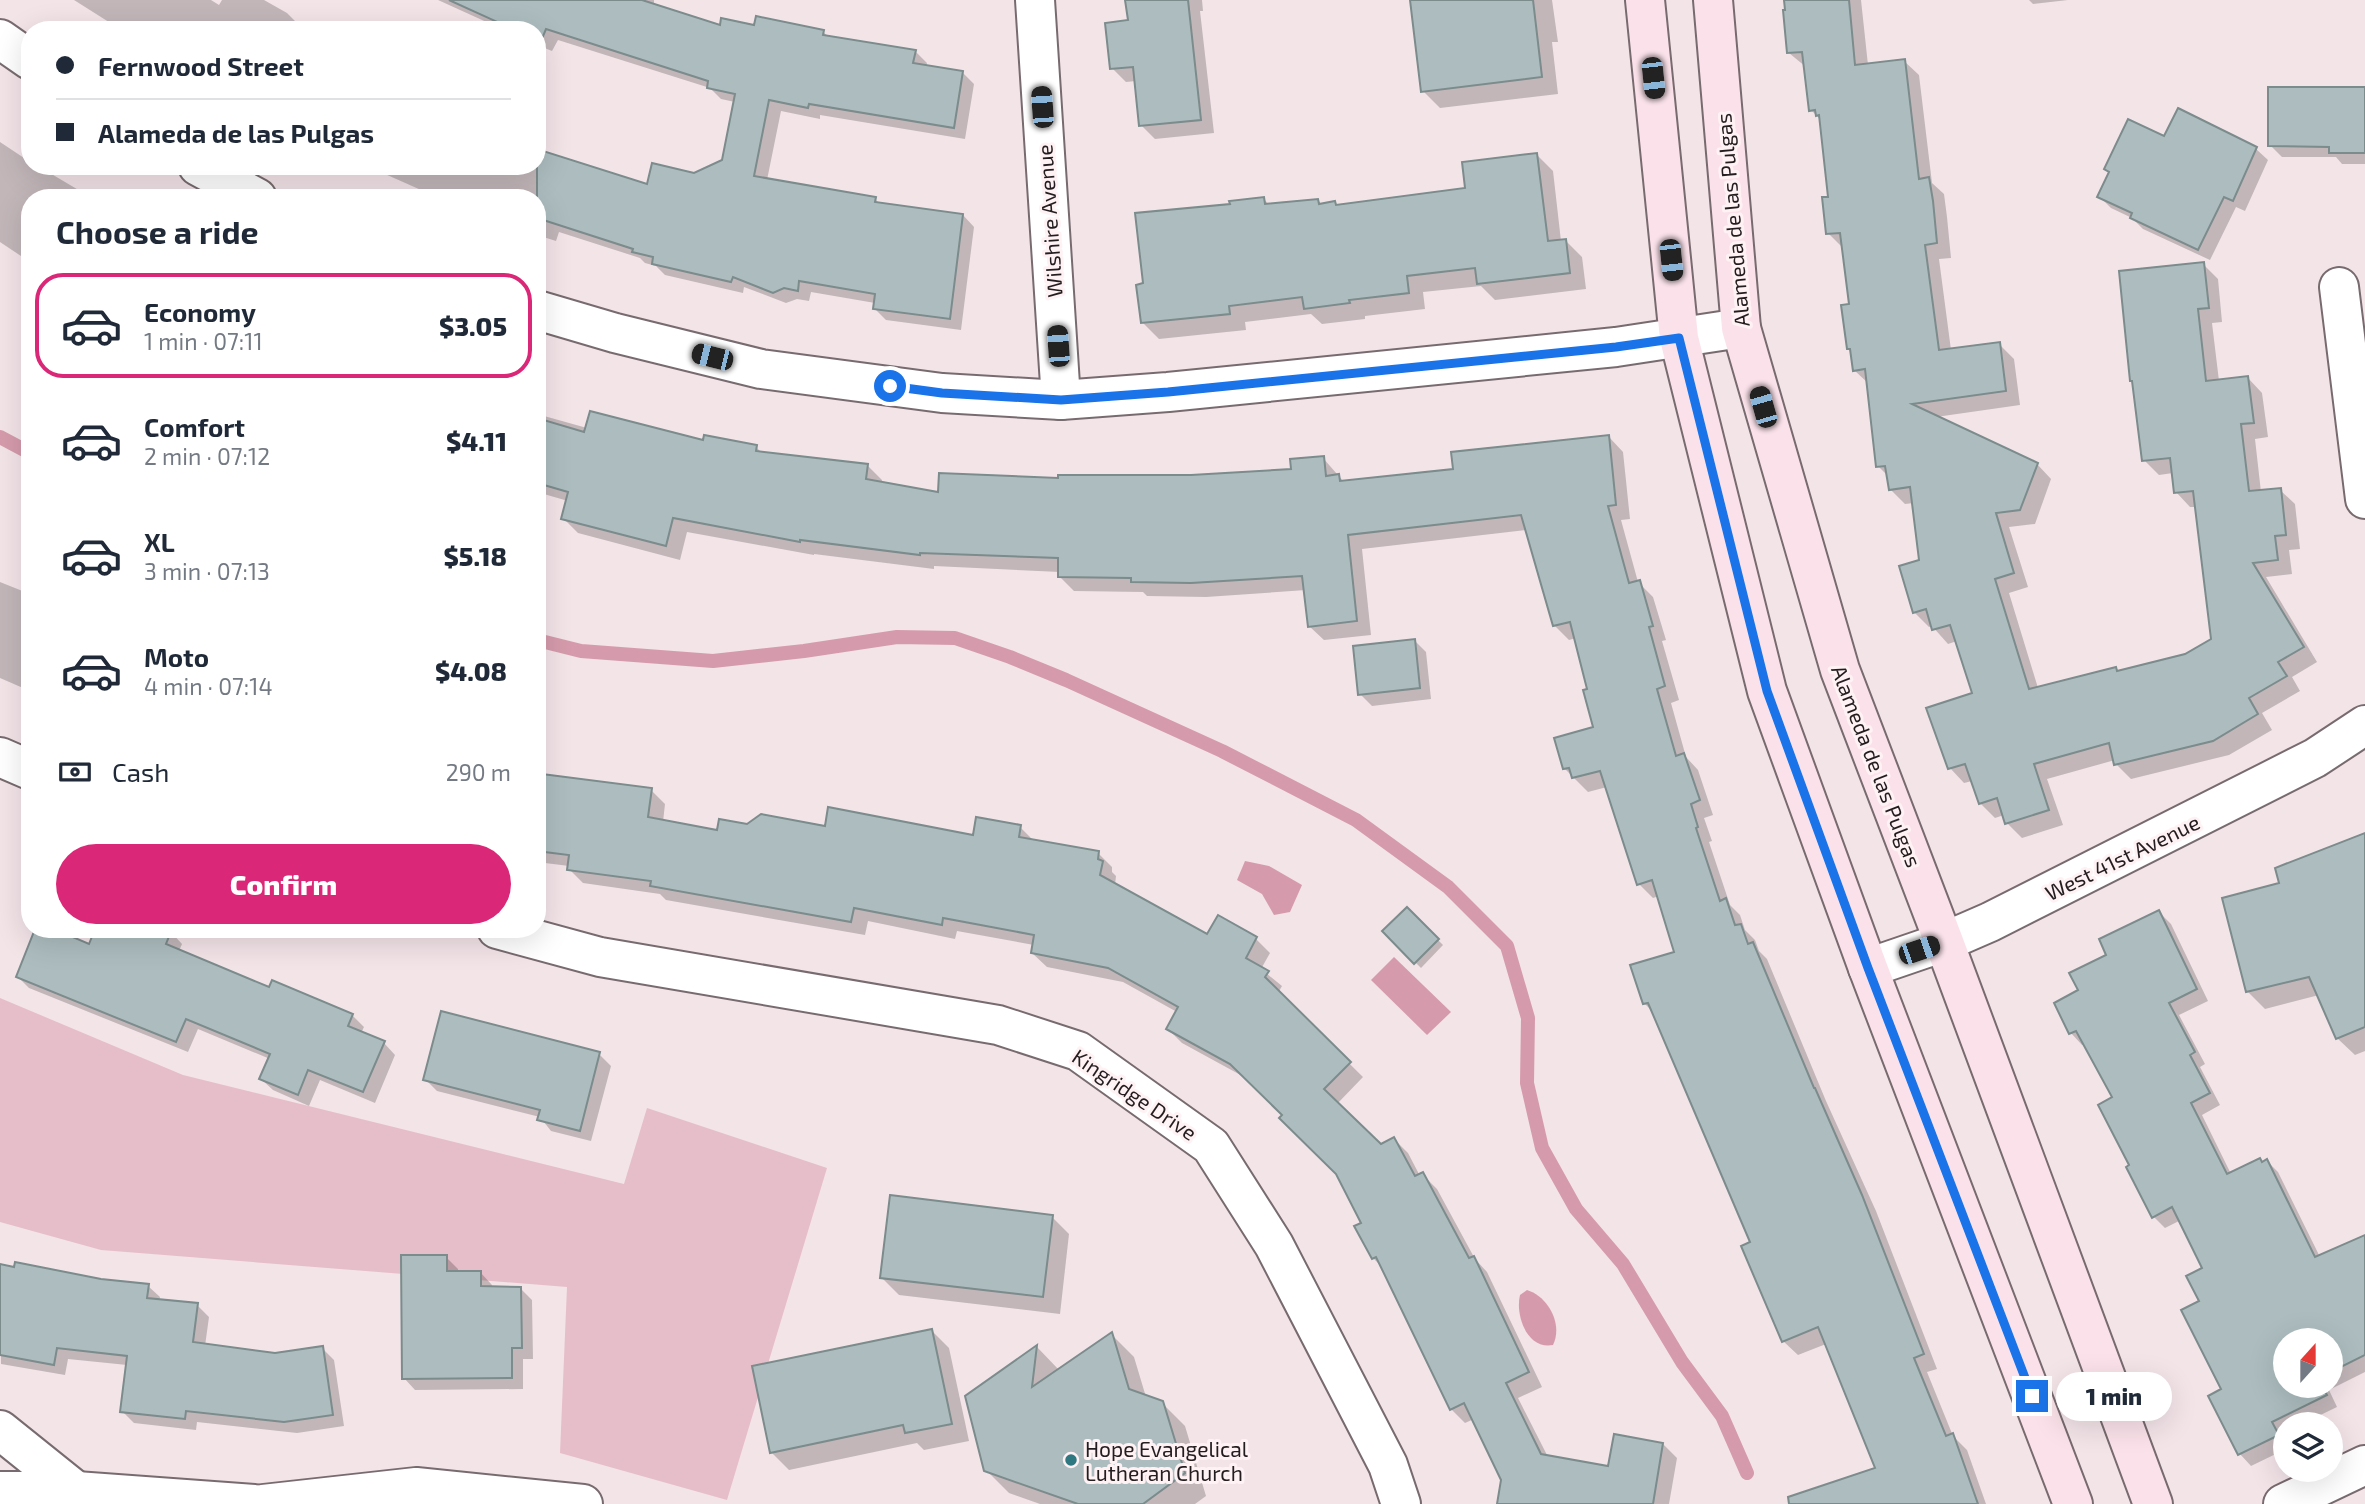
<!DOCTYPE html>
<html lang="en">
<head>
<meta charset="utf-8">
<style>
	body { margin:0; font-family:"Exo 2",sans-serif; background:#f2f2f3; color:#1f2937; height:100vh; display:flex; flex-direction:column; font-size:26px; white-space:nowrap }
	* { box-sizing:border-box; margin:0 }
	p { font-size:23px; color:#747a83 }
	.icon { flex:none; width:38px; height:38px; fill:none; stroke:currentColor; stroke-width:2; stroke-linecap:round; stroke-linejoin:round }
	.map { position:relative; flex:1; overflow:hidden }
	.details { position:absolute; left:21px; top:189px; width:525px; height:749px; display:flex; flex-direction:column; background:#fff; border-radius:28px; box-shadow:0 7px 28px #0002 }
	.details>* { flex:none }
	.hud { position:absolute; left:21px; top:21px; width:525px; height:154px; border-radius:28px; box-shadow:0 7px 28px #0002; display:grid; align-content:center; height:154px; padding:0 35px; background:#fff }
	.needle { width:46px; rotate:21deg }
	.controls { position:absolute; left:2273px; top:1328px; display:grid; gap:14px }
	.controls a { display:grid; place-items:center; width:70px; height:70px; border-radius:50%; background:#fff; box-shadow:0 7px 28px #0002; font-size:35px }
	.end { position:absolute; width:32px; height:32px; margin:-16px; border:9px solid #1a73e8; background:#fff; box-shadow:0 0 0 4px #fff }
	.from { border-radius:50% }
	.bubble { position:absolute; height:49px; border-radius:24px; background:#fff; box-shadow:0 7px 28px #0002; font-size:23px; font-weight:800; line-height:49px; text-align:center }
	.car { position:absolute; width:21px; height:42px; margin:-21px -10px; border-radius:9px; box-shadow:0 0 5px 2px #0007; background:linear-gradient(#222 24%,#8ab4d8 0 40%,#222 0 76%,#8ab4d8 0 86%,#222 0) }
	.hud b { display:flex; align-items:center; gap:24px; height:66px; font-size:26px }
	.hud b+b { border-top:2px solid #e0e1e3 }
	.hud i { width:18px; height:18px; background:#1f2937 }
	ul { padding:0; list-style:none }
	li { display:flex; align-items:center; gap:21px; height:105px; margin:0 14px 10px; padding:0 21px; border:4px solid transparent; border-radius:28px }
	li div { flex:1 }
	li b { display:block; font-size:26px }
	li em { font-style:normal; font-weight:800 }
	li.current { border-color:#db2777 }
	li>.icon { width:63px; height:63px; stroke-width:1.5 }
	h2 { padding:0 35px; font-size:32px; line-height:84px }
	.pay { display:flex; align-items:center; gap:18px; height:77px; padding:0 35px; font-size:26px }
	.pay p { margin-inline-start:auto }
	.primary-button { display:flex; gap:14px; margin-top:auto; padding:14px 35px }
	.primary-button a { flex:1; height:80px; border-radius:42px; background:#db2777; color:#fff; font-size:28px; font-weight:800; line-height:80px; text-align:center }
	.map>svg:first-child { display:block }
	.green { fill:#e6bec9 }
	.water { fill:#d59bac }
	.shadow { fill:#0003; fill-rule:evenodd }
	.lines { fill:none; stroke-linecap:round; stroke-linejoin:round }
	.stream { stroke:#d59bac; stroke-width:14 }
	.building { fill:#adbdbf; stroke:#7c8b8c; stroke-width:2 }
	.minor-casing { stroke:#786b6f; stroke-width:42 }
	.tertiary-casing { stroke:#786b6f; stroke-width:42 }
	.secondary-casing { stroke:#786b6f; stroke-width:42 }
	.minor { stroke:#fff; stroke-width:38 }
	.tertiary { stroke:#fff; stroke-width:38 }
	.secondary { stroke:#fbe2ea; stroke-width:38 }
	.route { stroke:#1a73e8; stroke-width:9 }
	.poi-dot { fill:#307881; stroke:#fff2f5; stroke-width:2.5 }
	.labels { text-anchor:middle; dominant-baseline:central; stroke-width:6; stroke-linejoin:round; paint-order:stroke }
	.street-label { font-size:21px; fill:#231d1f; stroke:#fff2f5 }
	.poi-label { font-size:21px; fill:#231d1f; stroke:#fff2f5; text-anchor:start }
</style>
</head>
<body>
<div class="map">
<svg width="2365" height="1504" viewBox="0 0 2365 1504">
	<rect width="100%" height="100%" fill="#f3e4e8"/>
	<polygon class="green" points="0,998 183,1075 624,1184 647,1108 827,1168 727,1500 560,1453 567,1287 101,1250 0,1222"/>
	<g class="water">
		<polygon points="1245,861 1269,866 1302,885 1290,912 1274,915 1262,894 1237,880"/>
		<polygon points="1394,957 1451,1012 1427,1035 1371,980"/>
		<path d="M1527 1290C1549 1297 1563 1325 1553 1345 1527 1350 1515 1315 1520 1295Z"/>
	</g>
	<g class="shadow">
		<polygon points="74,0 211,0 219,5 222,0 264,0 287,13 299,25 296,30 115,30 112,24"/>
		<polygon points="438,0 654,0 654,3 658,7 721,27 756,27 823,32 829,37 915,51 927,63 926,67 963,73 974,84 965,139 820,115 820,119 781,111 767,180 875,199 880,204 963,215 974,227 961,330 886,320 875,309 875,303 811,292 809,301 797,299 786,303 744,287 743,293 665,275 656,266 645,263 640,258 559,232 556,241 537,235 537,198 439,198 367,166 537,166 648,186 694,175 723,162 735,102 721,99 710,88 558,40 552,51 537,45 537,30 504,30"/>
		<polygon points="1127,0 1202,0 1203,11 1200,11 1214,133 1155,139 1141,125 1136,81 1126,82 1112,68 1130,22"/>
		<polygon points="1412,0 1552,0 1558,42 1552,42 1558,94 1440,108 1423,91"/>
		<polygon points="1784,0 1861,0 1868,65 1904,61 1919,75 1932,183 1944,194 1947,217 1951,258 1939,259 1951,350 1999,344 2014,359 2020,405 1936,417 2037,464 2051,479 2035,524 2009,527 2028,587 2009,593 2038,688 2115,669 2118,672 2185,656 2213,640 2197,507 2190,507 2176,492 2173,473 2159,475 2144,460 2203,264 2218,279 2222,322 2212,323 2219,381 2248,378 2262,393 2268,437 2255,439 2261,492 2280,490 2295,504 2300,549 2289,550 2292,574 2266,577 2317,662 2292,677 2300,691 2262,713 2272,730 2229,755 2131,779 2116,764 2115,760 2047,779 2063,825 2022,838 2007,823 2004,815 1995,818 1980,803 1972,781 1964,783 1950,768 1974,694 1957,641 1948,644 1932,626 1929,627 1914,612 1921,561 1914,503 1905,504 1890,489 1889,477 1878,466 1869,384 1854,370 1852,352 1848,349 1851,305 1844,249 1828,233 1830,198 1822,121 1811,110 1806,67 1789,53"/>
		<polygon points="2029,0 2068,0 2033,4"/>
		<polygon points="2365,88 2365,164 2342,164 2336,157 2282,157 2270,145"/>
		<polygon points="2178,110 2256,149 2268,160 2245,211 2236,207 2210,260 2143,229 2132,218 2111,208 2099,196 2165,138"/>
		<polygon points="0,142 30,162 30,166 38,166 92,198 30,198 30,262 0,242"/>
		<polygon points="1537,155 1553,171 1561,241 1566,241 1582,257 1586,289 1495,300 1481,286 1423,292 1425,309 1365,316 1365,319 1322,324 1311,314 1245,322 1246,330 1159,339 1142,322 1145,285 1231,205 1263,198 1270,206 1318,200 1322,205 1335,203 1338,206 1467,190"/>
		<polygon points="537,414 587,428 756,447 762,453 868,466 882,480 882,484 940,494 1060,480 1191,477 1293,471 1323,458 1344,482 1454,471 1609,437 1623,452 1630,519 1621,520 1638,582 1653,597 1666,640 1662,641 1679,700 1671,703 1686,757 1698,770 1713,815 1704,818 1712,841 1709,842 1730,905 1740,915 1745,930 1755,940 1759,951 1767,959 1826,1101 1876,1211 1937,1369 1927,1372 1953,1436 1967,1450 1986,1504 1836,1504 1877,1470 1826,1344 1798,1355 1783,1341 1752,1243 1654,1013 1644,1003 1677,953 1659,896 1653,898 1639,884 1607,787 1588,792 1564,768 1595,728 1589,690 1576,638 1569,640 1554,625 1527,530 1362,549 1371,635 1324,640 1309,626 1306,590 1206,597 1147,596 1143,592 1074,591 1060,577 1060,572 934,566 934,569 814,554 814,555 687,532 680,560 578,533 563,518 568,501 537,492"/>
		<polygon points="0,582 30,594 30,691 0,678"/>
		<polygon points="1414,640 1426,652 1431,699 1372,706 1360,694"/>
		<polygon points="651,790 665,804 663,822 718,832 747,826 974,837 1020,827 1035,842 1098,853 1112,867 1112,872 1116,876 1115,885 1208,937 1218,917 1256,939 1270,953 1261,969 1282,986 1278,993 1363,1077 1337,1104 1380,1147 1394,1139 1408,1153 1420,1176 1423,1175 1437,1189 1475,1259 1487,1272 1542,1387 1518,1398 1548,1457 1610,1468 1663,1444 1677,1458 1669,1504 1498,1504 1503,1479 1474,1419 1465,1423 1451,1409 1383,1268 1373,1258 1363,1223 1337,1173 1285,1115 1246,1078 1182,1043 1168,1029 1177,1012 1123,982 1047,967 1032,953 1034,945 957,931 955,939 868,921 865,935 666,900 660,894 583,883 569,869 569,866 537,862 537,805"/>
		<polygon points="2365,834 2365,1051 2355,1055 2337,1038 2319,995 2265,1009 2248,992 2282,884"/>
		<polygon points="1407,909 1443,945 1421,968 1384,931"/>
		<path d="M2159 912 2171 924 2208 1001 2179 1015 2205 1064 2200 1067 2220 1105 2202 1115 2231 1174 2260 1160 2263 1163 2267 1161 2278 1172 2320 1257 2365 1237V1372L2329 1390 2337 1407 2302 1424H2286V1433L2283 1434 2286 1449 2251 1466 2240 1454 2210 1397 2223 1390 2205 1269 2181 1220 2165 1228 2153 1216 2132 1166 2114 1098 2085 1043 2082 1045 2071 1033 2081 991 2109 956ZM2286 1340H2331V1386H2286Z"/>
		<polygon points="171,932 182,944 179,951 270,989 352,1015 364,1027 361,1033 384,1043 395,1055 375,1103 320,1080 309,1106 273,1090 261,1079 270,1059 198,1029 188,1052 29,988 18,977 90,946"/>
		<polygon points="599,1054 611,1066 591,1141 551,1131 540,1117 437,1091 425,1079"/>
		<polygon points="1052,1217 1069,1234 1060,1314 899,1295 881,1277"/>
		<polygon points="446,1257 458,1269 458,1273 481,1273 492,1285 492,1288 521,1289 532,1300 533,1359 523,1359 523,1389 415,1390 404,1378"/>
		<polygon points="0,1266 148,1286 160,1297 159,1301 197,1305 209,1317 205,1346 275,1354 322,1348 334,1360 344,1426 297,1433 197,1422 196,1430 134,1423 122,1411 127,1365 68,1359 65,1375 1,1364"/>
		<polygon points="931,1330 949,1348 969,1441 924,1450 917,1443 789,1470 771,1452"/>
		<polygon points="1112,1335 1134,1357 1146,1397 1162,1403 1185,1426 1206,1496 1195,1504 1040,1504 1009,1493 986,1470 1037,1347 1059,1370"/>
	</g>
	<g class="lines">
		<g class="stream">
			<polyline points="0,437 30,453"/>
			<polyline points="537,640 581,651 713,661 804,651 897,637 955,638 1010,657 1066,680 1222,751 1356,820 1448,887 1507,946 1528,1018 1527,1083 1542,1148 1576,1209 1623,1264 1682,1362 1722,1416 1747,1473"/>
		</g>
	</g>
	<g class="building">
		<polygon points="449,0 642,0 720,25 721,18 754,25 756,16 824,30 823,35 916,50 913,63 963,71 954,128 809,104 808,108 769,100 754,176 876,197 875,202 963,214 950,319 873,309 875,294 799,281 798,291 784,288 773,293 733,277 731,282 652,264 653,257 632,252 633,249 537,218 537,149 647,184 652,163 694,173 722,160 735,94 707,88 708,81 546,29 541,41 537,39 537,30 515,30"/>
		<polygon points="1125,0 1188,0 1201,120 1139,126 1133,67 1110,69 1105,23 1128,20"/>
		<polygon points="1410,0 1533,0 1542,77 1421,92"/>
		<polygon points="1784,0 1849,0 1855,65 1905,59 1919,179 1929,177 1933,201 1937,243 1925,245 1939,350 2000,342 2006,391 1912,404 2038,463 2020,510 1996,513 2014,573 1995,579 2029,689 2116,667 2117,671 2185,654 2211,639 2193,491 2174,493 2170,458 2142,461 2132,381 2130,381 2119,271 2204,262 2209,308 2198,309 2206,381 2248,376 2254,423 2241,424 2249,491 2281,488 2286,535 2275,536 2278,560 2253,563 2304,647 2278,662 2287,676 2249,698 2258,714 2213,741 2114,765 2109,743 2034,764 2049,810 2005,824 1997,798 1979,804 1965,764 1948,769 1926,708 1972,693 1950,625 1932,630 1926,609 1913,613 1899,566 1919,560 1910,487 1889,490 1885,466 1876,467 1865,369 1853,371 1850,349 1847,349 1841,305 1849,304 1840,233 1826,234 1822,197 1828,197 1819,115 1816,116 1815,110 1809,111 1802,52 1787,53 1783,10 1785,10"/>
		<polygon points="2268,87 2365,87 2365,153 2329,153 2329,147 2268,146"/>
		<polygon points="2178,108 2257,147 2233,201 2224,197 2198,250 2130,218 2132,213 2097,197 2109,172 2104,169 2128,119 2164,136"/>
		<polygon points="1537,153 1548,241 1566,239 1570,273 1477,284 1475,268 1407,276 1409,293 1349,300 1350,303 1304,309 1302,297 1229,306 1230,314 1141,323 1136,285 1143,283 1135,213 1230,204 1229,201 1264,197 1265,204 1318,199 1319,204 1335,201 1336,205 1465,188 1462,162"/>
		<polygon points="590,411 703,440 704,435 757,445 756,451 868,464 866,479 938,492 939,473 1058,478 1058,475 1191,475 1291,469 1290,459 1324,456 1326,476 1339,474 1340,481 1453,469 1451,452 1609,435 1616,505 1608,506 1629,583 1640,580 1653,626 1649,627 1665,686 1657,689 1676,756 1684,753 1700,800 1691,804 1698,827 1696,828 1720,901 1726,898 1735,925 1741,924 1748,944 1753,942 1814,1088 1815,1088 1862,1195 1924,1354 1914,1358 1946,1436 1953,1433 1978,1504 1789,1504 1788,1497 1875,1468 1818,1327 1782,1342 1741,1246 1750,1242 1648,1003 1643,1004 1630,965 1674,952 1652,880 1637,885 1600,771 1572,778 1569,768 1563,769 1554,738 1593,727 1583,690 1587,689 1570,622 1553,626 1521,515 1348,535 1357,621 1308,627 1302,576 1191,583 1131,582 1131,578 1058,577 1058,558 920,553 920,555 800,540 800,542 673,518 666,546 561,519 568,492 537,483 537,418 584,432"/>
		<polygon points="1415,639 1420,688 1358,695 1353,646"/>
		<polygon points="542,774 652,788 648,817 717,830 719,819 747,824 761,814 825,826 828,807 973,835 976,817 1021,825 1019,837 1099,851 1098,859 1103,861 1100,875 1207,934 1218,915 1257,937 1246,958 1269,971 1265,977 1351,1062 1324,1089 1381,1144 1394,1137 1415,1176 1423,1172 1469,1258 1474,1256 1529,1372 1506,1383 1541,1454 1608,1466 1614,1434 1663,1443 1653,1504 1497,1504 1501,1480 1464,1403 1450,1410 1376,1257 1372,1259 1354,1226 1361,1223 1336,1174 1279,1118 1282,1115 1230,1064 1166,1029 1178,1007 1108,968 1031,953 1034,935 943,918 942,925 854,908 851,922 650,886 651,881 567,870 569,855 537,851 537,805"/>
		<polygon points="2365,833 2365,1027 2336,1039 2309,977 2246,992 2222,898 2279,883 2275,868"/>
		<polygon points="1407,907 1439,939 1414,964 1382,931"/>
		<polygon points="2159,910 2197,989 2169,1003 2195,1052 2190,1055 2210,1093 2191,1103 2227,1174 2260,1158 2262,1162 2267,1159 2315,1257 2365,1235 2365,1355 2331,1372 2331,1340 2286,1340 2286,1386 2322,1386 2327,1395 2272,1422 2279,1435 2238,1455 2208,1396 2221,1389 2181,1310 2199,1301 2186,1276 2202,1268 2172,1207 2152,1218 2126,1167 2129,1165 2098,1105 2112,1097 2076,1031 2069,1034 2054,1003 2078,990 2069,973 2106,955 2099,939"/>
		<polygon points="35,929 54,929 89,944 95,929 172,929 166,944 269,987 272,980 353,1014 348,1026 385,1041 363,1092 308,1070 298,1095 259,1079 270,1054 186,1019 176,1042 16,977"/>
		<polygon points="441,1011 600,1052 580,1131 537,1120 540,1110 423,1080"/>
		<polygon points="890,1195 1053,1215 1043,1297 880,1278"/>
		<polygon points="401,1255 447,1255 447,1271 481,1271 481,1286 521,1287 522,1348 512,1348 512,1378 402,1379"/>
		<polygon points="15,1262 101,1279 149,1284 147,1298 198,1303 193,1342 275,1353 323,1346 333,1415 284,1422 186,1411 185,1419 120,1412 127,1356 57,1348 54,1365 0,1355 0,1264 14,1267"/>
		<polygon points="932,1329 952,1424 905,1433 903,1425 770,1453 752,1366"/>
		<polygon points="1112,1332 1129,1389 1163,1401 1185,1473 1143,1504 1078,1504 984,1471 965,1396 1037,1345 1032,1387"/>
	</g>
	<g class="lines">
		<g class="minor-casing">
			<g id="minor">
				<polyline points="1035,0 1061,400"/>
				<polyline points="0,39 30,60"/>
				<polyline points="198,166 257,198"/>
				<polyline points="2339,287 2365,499"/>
				<polyline points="537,310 615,333 761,369 942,393 1061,400 1168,392 1616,347 1741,328"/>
				<polyline points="0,757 30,770"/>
				<polyline points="497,929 600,957 998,1025 1078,1051 1211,1146 1274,1245 1388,1465 1401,1504"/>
				<polyline points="1868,968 1944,942 1990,922 2315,758 2365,725"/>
				<polyline points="0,1430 76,1491"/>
				<polyline points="0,1491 76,1491 254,1504"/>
				<polyline points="263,1504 416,1487 583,1504"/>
			</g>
		</g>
		<g class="tertiary-casing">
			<polyline id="tertiary" points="2283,1504 2365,1465"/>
		</g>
		<g class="secondary-casing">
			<g id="secondary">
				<polyline points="1645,0 1679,338 1767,691 1868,968 2073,1504"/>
				<polyline points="1713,0 1741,328 1840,670 1944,942 2153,1504"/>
			</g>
		</g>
		<use href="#minor" class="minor"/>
		<use href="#tertiary" class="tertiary"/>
		<use href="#secondary" class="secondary"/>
	</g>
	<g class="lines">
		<polyline class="route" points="890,386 942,393 1061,400 1168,392 1616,347 1679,338 1767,691 1868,968 2032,1396"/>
	</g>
	<circle class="poi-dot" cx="1071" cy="1460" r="7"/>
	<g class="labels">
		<g class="street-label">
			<text transform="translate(1732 220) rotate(-95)">Alameda de las Pulgas</text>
			<text transform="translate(1049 221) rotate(-94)">Wilshire Avenue</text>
			<text transform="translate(1877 766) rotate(69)">Alameda de las Pulgas</text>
			<text transform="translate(2122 857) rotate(-26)">West 41st Avenue</text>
			<text transform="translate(1135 1094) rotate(34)">Kingridge Drive</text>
		</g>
		<g class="poi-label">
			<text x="1085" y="1448">Hope Evangelical<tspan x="1085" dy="24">Lutheran Church</tspan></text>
		</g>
	</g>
</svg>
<div class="controls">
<a><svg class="needle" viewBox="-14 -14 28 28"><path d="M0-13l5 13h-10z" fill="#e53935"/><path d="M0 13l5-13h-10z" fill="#747a83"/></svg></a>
<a><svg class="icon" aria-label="layers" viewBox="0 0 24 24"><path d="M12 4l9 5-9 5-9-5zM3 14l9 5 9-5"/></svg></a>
</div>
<i class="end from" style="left:890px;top:386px"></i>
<i class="end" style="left:2032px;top:1396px"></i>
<div class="bubble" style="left:2056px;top:1372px;width:116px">1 min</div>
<i class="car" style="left:1653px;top:78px;rotate:174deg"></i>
<i class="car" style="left:1042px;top:107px;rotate:356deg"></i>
<i class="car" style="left:1671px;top:260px;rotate:174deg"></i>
<i class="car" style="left:1058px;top:346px;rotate:356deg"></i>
<i class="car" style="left:712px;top:357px;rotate:284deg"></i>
<i class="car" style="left:1763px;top:407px;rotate:344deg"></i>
<i class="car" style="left:1919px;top:950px;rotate:71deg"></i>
<div class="hud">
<b><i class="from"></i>Fernwood Street</b>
<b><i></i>Alameda de las Pulgas</b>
</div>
<section class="details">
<h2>Choose a ride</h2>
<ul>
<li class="current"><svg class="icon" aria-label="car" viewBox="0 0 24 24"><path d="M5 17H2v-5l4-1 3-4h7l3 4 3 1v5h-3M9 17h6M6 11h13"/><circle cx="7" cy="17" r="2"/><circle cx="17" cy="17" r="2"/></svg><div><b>Economy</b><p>1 min · 07:11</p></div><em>$3.05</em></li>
<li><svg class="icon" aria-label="car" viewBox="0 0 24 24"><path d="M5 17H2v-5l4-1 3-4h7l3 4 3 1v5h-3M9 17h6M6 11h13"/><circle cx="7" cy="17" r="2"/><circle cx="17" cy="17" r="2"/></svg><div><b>Comfort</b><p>2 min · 07:12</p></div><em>$4.11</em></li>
<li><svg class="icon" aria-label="car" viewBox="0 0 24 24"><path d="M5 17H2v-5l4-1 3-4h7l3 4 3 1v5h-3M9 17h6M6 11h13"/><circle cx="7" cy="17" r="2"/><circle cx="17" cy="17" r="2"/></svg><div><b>XL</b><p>3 min · 07:13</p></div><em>$5.18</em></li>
<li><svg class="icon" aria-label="car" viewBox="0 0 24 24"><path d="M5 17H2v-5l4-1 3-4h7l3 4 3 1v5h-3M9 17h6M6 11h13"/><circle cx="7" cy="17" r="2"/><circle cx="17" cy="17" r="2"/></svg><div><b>Moto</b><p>4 min · 07:14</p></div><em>$4.08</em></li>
</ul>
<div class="pay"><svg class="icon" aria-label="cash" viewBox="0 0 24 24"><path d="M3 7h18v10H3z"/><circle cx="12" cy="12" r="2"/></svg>Cash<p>290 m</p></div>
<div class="primary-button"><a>Confirm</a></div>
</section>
</div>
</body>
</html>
